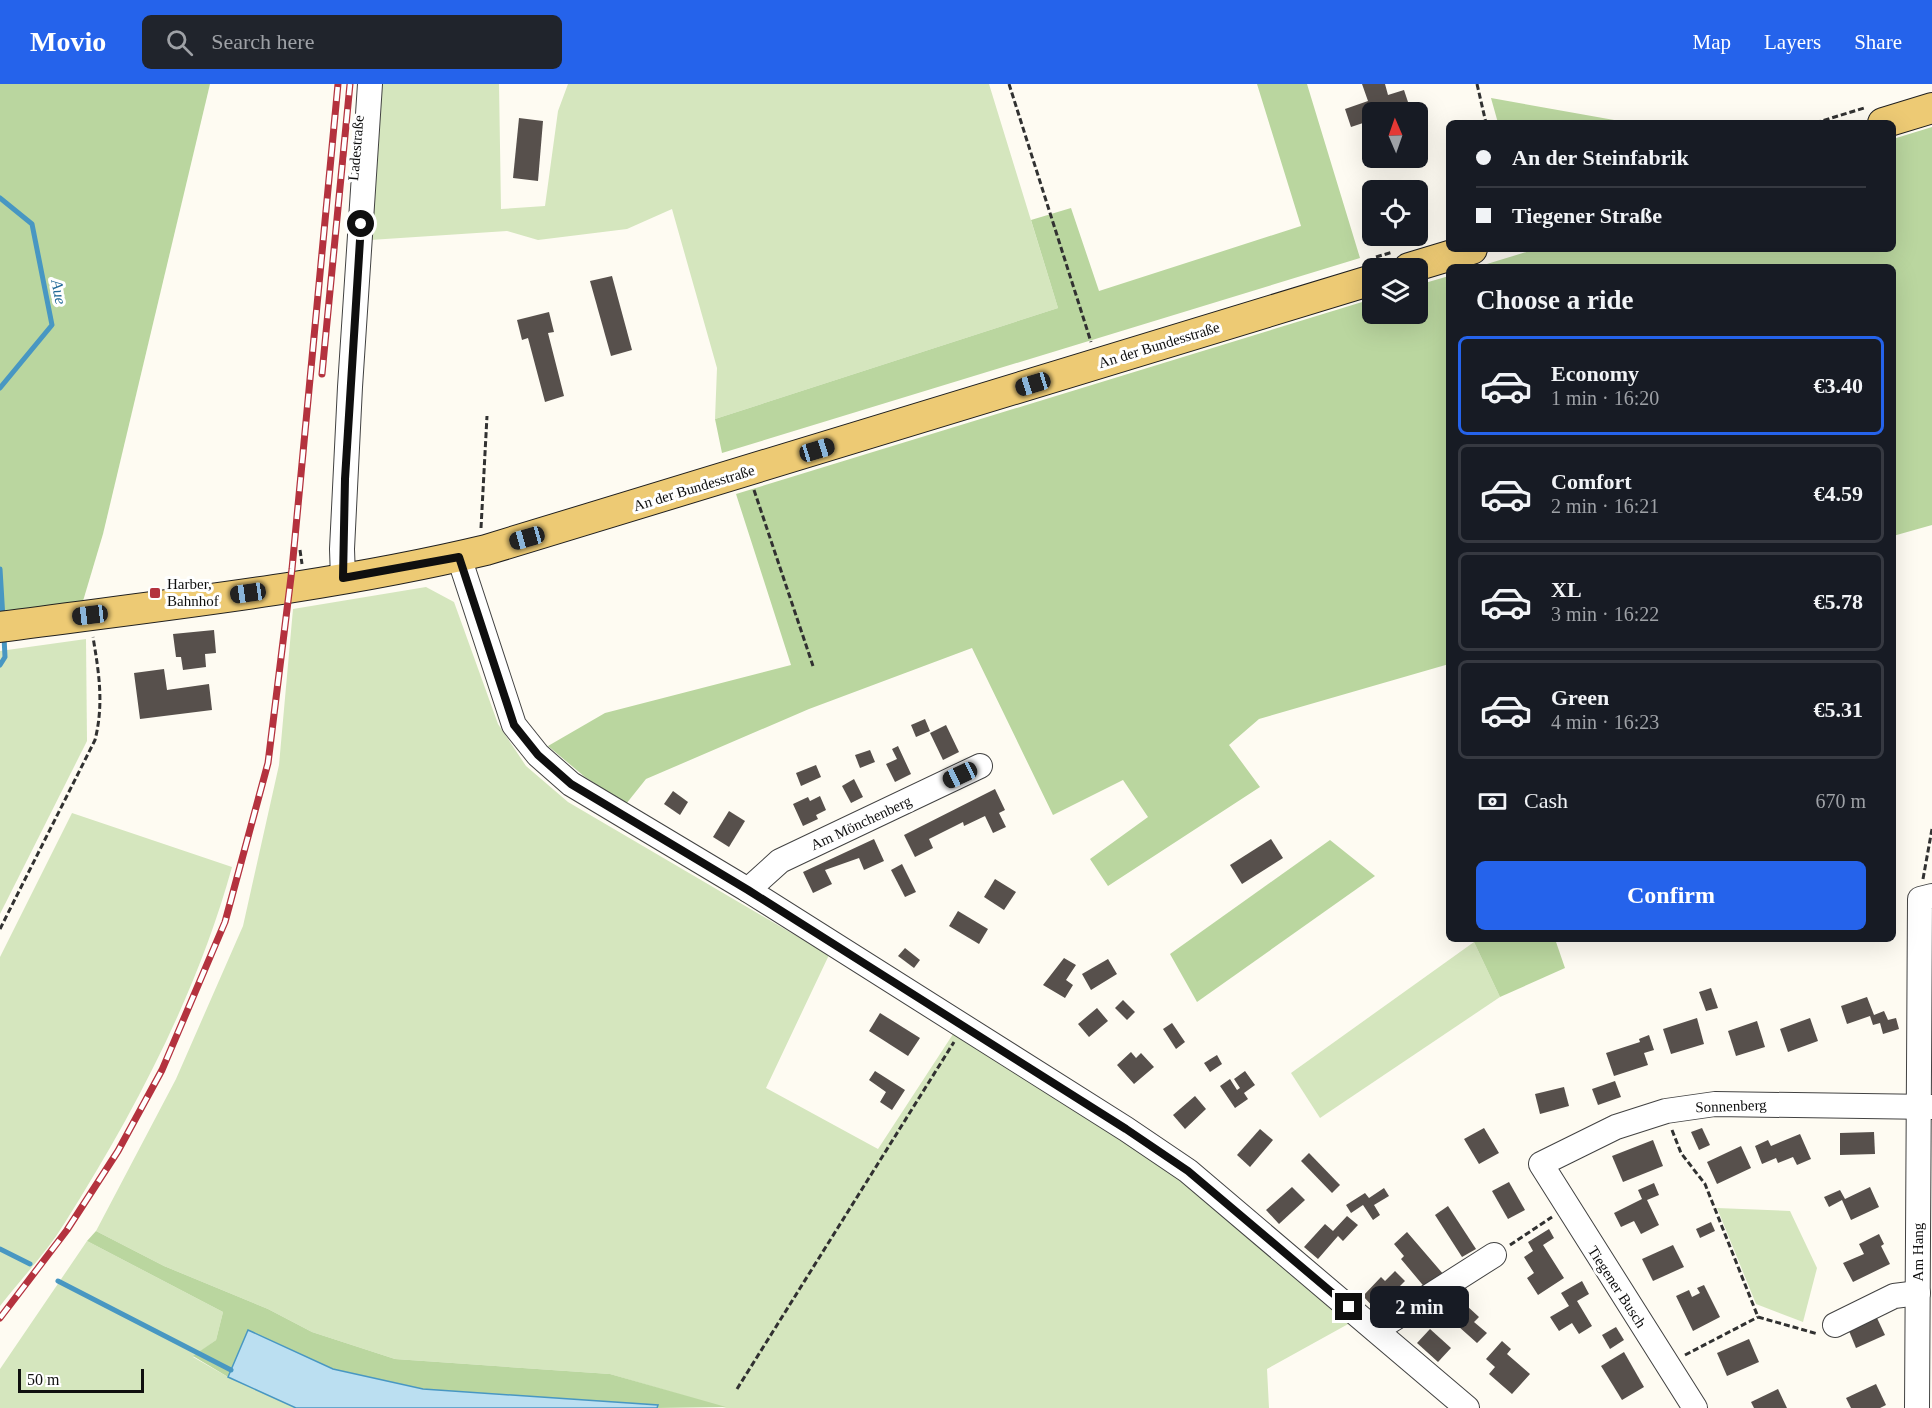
<!DOCTYPE html>
<html lang="en">
<head>
<meta charset="utf-8">
<style>
	body { margin:0; font-family:Georgia,serif; background:#20242c; color:#f1f3f6; height:100vh; display:flex; flex-direction:column; font-size:22px; white-space:nowrap }
	* { box-sizing:border-box; margin:0 }
	p { font-size:20px; color:#9ea1a6 }
	.icon { flex:none; width:33px; height:33px; fill:none; stroke:currentColor; stroke-width:2; stroke-linecap:round; stroke-linejoin:round }
	.map { position:relative; flex:1; overflow:hidden }
	.sheet { position:absolute; left:1446px; top:180px; width:450px; height:678px; display:flex; flex-direction:column; background:#171b24; border-radius:9px; box-shadow:0 6px 24px #0002 }
	.sheet>* { flex:none }
	.banner { position:absolute; left:1446px; top:36px; width:450px; height:132px; border-radius:9px; box-shadow:0 6px 24px #0002; display:grid; align-content:center; height:132px; padding:0 30px; background:#171b24 }
	.needle { width:39px; rotate:358deg }
	.tools { position:absolute; left:1362px; top:18px; display:grid; gap:12px }
	.tools a { display:grid; place-items:center; width:66px; height:66px; border-radius:9px; background:#171b24; box-shadow:0 6px 24px #0002; font-size:30px }
	.scale { position:absolute; left:18px; bottom:15px; width:126px; box-sizing:border-box; padding-left:6px; border:3px solid #0f0f0f; border-top:0; font-size:16px; line-height:21px; white-space:nowrap; color:#0f0f0f; -webkit-text-stroke:4px #fff; paint-order:stroke }
	.end { position:absolute; width:27px; height:27px; margin:-14px; border:8px solid #0f0f0f; background:#fff; box-shadow:0 0 0 3px #fff }
	.from { border-radius:50% }
	.bubble { position:absolute; height:42px; border-radius:9px; background:#171b24; box-shadow:0 6px 24px #0002; font-size:20px; font-weight:700; line-height:42px; text-align:center }
	.car { position:absolute; width:18px; height:36px; margin:-18px -9px; border-radius:8px; box-shadow:0 0 4px 2px #0007; background:linear-gradient(#222 24%,#8ab4d8 0 40%,#222 0 76%,#8ab4d8 0 86%,#222 0) }
	.banner b { display:flex; align-items:center; gap:21px; height:57px; font-size:22px }
	.banner b+b { border-top:2px solid #363941 }
	.banner i { width:15px; height:15px; background:#f1f3f6 }
	ul { padding:0; list-style:none }
	li { display:flex; align-items:center; gap:18px; height:99px; margin:0 12px 9px; padding:0 18px; border:3px solid #363941; border-radius:9px }
	li div { flex:1 }
	li b { display:block; font-size:22px }
	li em { font-style:normal; font-weight:700 }
	li.on { border-color:#2563eb }
	li>.icon { width:54px; height:54px; stroke-width:1.5 }
	h2 { padding:0 30px; font-size:27px; line-height:72px }
	.pay { display:flex; align-items:center; gap:15px; height:66px; padding:0 30px; font-size:22px }
	.pay p { margin-inline-start:auto }
	.button { display:flex; gap:12px; margin-top:auto; padding:12px 30px }
	.button a { flex:1; height:69px; border-radius:9px; background:#2563eb; color:#fff; font-size:24px; font-weight:700; line-height:69px; text-align:center }
	header { display:flex; align-items:center; gap:36px; box-sizing:border-box; height:84px; padding:0 30px; background:#2563eb; color:#fff }
	header strong { font-size:28px }
	nav { display:flex; gap:33px; margin-inline-start:auto; font-size:21px }
	.search { width:420px; height:54px; background:#20242c; display:flex; align-items:center; gap:15px; box-sizing:border-box; padding:0 21px; border-radius:9px; color:#9ea1a6; font-size:22px }
	.map>svg:first-child { display:block }
	.green { fill:#d5e6be }
	.forest { fill:#bad69f }
	.water { fill:#bbdff1; stroke:#4897c2; stroke-width:1.5 }
	.lines { fill:none; stroke-linecap:round; stroke-linejoin:round }
	.stream { stroke:#4897c2; stroke-width:5 }
	.building { fill:#57504c }
	.minor-casing { stroke:#424242; stroke-width:26 }
	.major-casing { stroke:#202020; stroke-width:32 }
	.path { stroke:#313131; stroke-width:3; stroke-dasharray:6 3; stroke-linecap:butt }
	.minor { stroke:#fff; stroke-width:24 }
	.major { stroke:#edca74; stroke-width:30 }
	.rail-casing { stroke:#b4323e; stroke-width:7 }
	.rail { stroke:#fff; stroke-width:4.5; stroke-dasharray:14; stroke-linecap:butt }
	.route { stroke:#0f0f0f; stroke-width:8 }
	.poi-dot { fill:#b4323e; stroke:#fff; stroke-width:2 }
	.labels { text-anchor:middle; dominant-baseline:central; stroke-width:6; stroke-linejoin:round; paint-order:stroke }
	.street-label { font-size:15px; fill:#0f0f0f; stroke:#fff }
	.poi-label { font-size:15px; fill:#0f0f0f; stroke:#fff; text-anchor:start }
	.water-label { font-size:16px; font-style:italic; fill:#226997; stroke:#fff }
</style>
</head>
<body>
<header>
<strong>Movio</strong>
<div class="search"><svg class="icon" aria-label="search" viewBox="0 0 24 24"><circle cx="10" cy="10" r="6"/><path d="M15 15l6 6"/></svg>Search here</div>
<nav><a>Map</a><a>Layers</a><a>Share</a></nav>
</header>
<div class="map">
<svg width="1932" height="1324" viewBox="0 0 1932 1324">
	<rect width="100%" height="100%" fill="#fefbf2"/>
	<g class="green">
		<polygon points="381,0 499,0 501,125 545,122 558,27 568,0 989,0 1058,224 715,335 717,284 672,125 627,145 538,156 507,147 370,156"/>
		<polygon points="426,503 454,518 498,640 526,682 568,718 829,871 766,1004 878,1065 955,947 1151,1072 1350,1239 1267,1285 1269,1324 726,1324 610,1290 395,1275 312,1248 268,1225 164,1182 96,1147 176,995 243,842 279,681 293,525"/>
		<polygon points="86,555 87,657 0,830 0,567"/>
		<path d="M72 729 232 783C197 910 134 1029 64 1140 46 1169 21 1195 0 1222V873Z"/>
		<polygon points="1474,858 1500,913 1320,1034 1291,989"/>
		<polygon points="1717,1124 1790,1127 1817,1184 1803,1238 1756,1220"/>
		<polygon points="87,1157 223,1228 216,1256 193,1273 228,1293 296,1324 0,1324 0,1285"/>
	</g>
	<g class="forest">
		<polygon points="0,0 210,0 103,450 83,517 0,530"/>
		<polygon points="1257,0 1307,0 1360,174 722,369 715,335 1058,224 1031,136 1071,124 1099,207 1301,142"/>
		<polygon points="1491,14 1631,39 1498,39"/>
		<polygon points="1932,43 1932,441 1893,452 1893,183 1477,183 1536,165 1893,165 1893,55"/>
		<polygon points="1449,192 1449,580 1259,635 1229,661 1260,703 1108,802 1090,775 1148,733 1123,696 1053,731 972,564 809,625 646,695 626,720 585,693 548,662 605,629 791,581 736,410 1372,215 1372,230 1418,230 1418,201"/>
		<polygon points="1330,756 1375,792 1197,918 1170,870"/>
		<polygon points="1481,855 1555,855 1565,884 1500,913 1474,858"/>
		<polygon points="96,1147 164,1182 268,1225 312,1248 395,1275 610,1290 726,1323 657,1324 658,1321 423,1305 333,1285 248,1246 228,1293 193,1272 216,1256 223,1228 87,1157"/>
	</g>
	<polygon class="water" points="248,1246 333,1285 423,1305 658,1321 657,1324 296,1324 228,1293"/>
	<g class="lines">
		<g class="stream">
			<polyline points="0,114 32,140 52,241 0,304"/>
			<polyline points="0,485 3,535"/>
			<polyline points="0,581 5,573 4,553"/>
			<polyline points="0,1165 30,1180"/>
			<polyline points="58,1197 231,1286"/>
		</g>
	</g>
	<g class="building">
		<polygon points="1362,0 1385,0 1388,11 1404,6 1410,24 1397,28 1372,28 1372,36 1351,43 1345,25 1368,17"/>
		<polygon points="519,34 543,37 538,97 513,94"/>
		<polygon points="612,192 632,266 611,272 590,197"/>
		<polygon points="549,228 554,248 548,249 564,312 545,318 528,254 522,256 517,236"/>
		<polygon points="214,546 216,569 205,570 206,583 183,586 181,573 176,573 173,550"/>
		<polygon points="164,585 167,606 209,600 212,626 140,635 134,589"/>
		<polygon points="925,635 930,647 916,653 911,641"/>
		<polygon points="946,641 959,668 943,676 930,649"/>
		<polygon points="898,662 911,690 895,698 886,680 897,675 892,665"/>
		<polygon points="870,666 875,678 860,684 855,671"/>
		<polygon points="816,681 821,693 801,702 796,689"/>
		<polygon points="854,695 863,713 851,719 842,702"/>
		<polygon points="995,705 1005,726 999,729 1006,743 993,749 985,732 964,742 963,738 929,755 933,764 915,773 904,751"/>
		<polygon points="673,707 688,718 680,731 664,720"/>
		<polygon points="820,712 826,726 816,731 818,735 803,742 793,720 808,713 810,717"/>
		<polygon points="729,727 745,737 729,763 713,753"/>
		<polygon points="874,755 884,777 864,786 859,774 825,786 832,800 813,809 803,788"/>
		<polygon points="1271,755 1283,774 1242,800 1230,781"/>
		<polygon points="902,780 916,808 905,813 891,786"/>
		<polygon points="995,795 1016,808 1004,826 984,813"/>
		<polygon points="958,827 988,845 979,860 949,842"/>
		<polygon points="905,864 920,876 914,884 898,872"/>
		<polygon points="1064,874 1076,881 1066,896 1073,901 1065,914 1043,901"/>
		<polygon points="1108,875 1117,890 1091,906 1082,890"/>
		<polygon points="1711,904 1718,924 1706,927 1699,908"/>
		<polygon points="1867,913 1874,931 1884,927 1888,936 1896,934 1899,945 1883,950 1880,939 1873,941 1870,932 1847,940 1841,922"/>
		<polygon points="1123,916 1135,928 1127,936 1115,924"/>
		<polygon points="1097,924 1108,937 1089,953 1078,940"/>
		<polygon points="880,929 920,954 908,972 869,947"/>
		<polygon points="1697,934 1704,960 1671,970 1663,945"/>
		<polygon points="1810,934 1818,957 1788,968 1780,945"/>
		<polygon points="1757,937 1765,963 1736,972 1728,947"/>
		<polygon points="1172,939 1185,958 1176,965 1163,945"/>
		<polygon points="1649,951 1654,966 1644,969 1648,981 1614,992 1606,969 1640,958 1639,955"/>
		<polygon points="1131,968 1136,974 1141,969 1154,983 1134,1000 1117,981"/>
		<polygon points="1217,971 1222,980 1210,988 1204,979"/>
		<polygon points="875,987 905,1006 892,1026 880,1018 886,1008 869,996"/>
		<polygon points="1245,987 1255,1001 1244,1009 1248,1015 1235,1024 1220,1002 1230,995 1237,1006 1240,1004 1234,995"/>
		<polygon points="1615,997 1621,1013 1598,1021 1592,1005"/>
		<polygon points="1564,1003 1569,1022 1540,1030 1535,1010"/>
		<polygon points="1195,1012 1206,1025 1185,1045 1173,1031"/>
		<polygon points="1484,1044 1499,1069 1479,1080 1464,1055"/>
		<polygon points="1702,1044 1710,1061 1699,1066 1691,1048"/>
		<polygon points="1260,1045 1273,1056 1250,1083 1237,1071"/>
		<polygon points="1874,1048 1875,1070 1840,1071 1840,1049"/>
		<polygon points="1800,1050 1811,1075 1797,1081 1793,1073 1778,1079 1776,1074 1762,1080 1755,1062 1768,1056 1771,1062"/>
		<polygon points="1653,1056 1663,1082 1623,1098 1612,1072"/>
		<polygon points="1741,1062 1751,1084 1717,1100 1707,1078"/>
		<polygon points="1309,1069 1340,1101 1332,1109 1301,1077"/>
		<polygon points="1509,1098 1525,1126 1508,1135 1492,1107"/>
		<polygon points="1654,1099 1659,1111 1647,1116 1659,1141 1641,1150 1634,1137 1621,1143 1614,1129 1642,1115 1638,1106"/>
		<polygon points="1292,1103 1305,1116 1279,1140 1266,1126"/>
		<polygon points="1870,1103 1879,1123 1851,1136 1842,1116 1829,1123 1824,1113 1840,1106 1845,1115"/>
		<polygon points="1384,1104 1389,1112 1374,1121 1380,1131 1373,1136 1363,1121 1351,1129 1346,1121 1365,1109 1369,1114"/>
		<polygon points="1448,1122 1476,1165 1462,1173 1435,1131"/>
		<polygon points="1347,1132 1358,1141 1343,1157 1338,1152 1318,1175 1304,1163 1325,1140 1333,1147"/>
		<polygon points="1711,1138 1715,1147 1700,1154 1696,1145"/>
		<polygon points="1549,1145 1554,1154 1543,1161 1564,1194 1538,1211 1527,1194 1534,1189 1524,1173 1533,1167 1528,1158"/>
		<polygon points="1407,1148 1444,1191 1427,1206 1401,1175 1404,1172 1394,1160"/>
		<polygon points="1879,1150 1884,1160 1881,1162 1890,1180 1853,1198 1843,1179 1864,1170 1859,1160"/>
		<polygon points="1673,1161 1684,1183 1653,1197 1642,1175"/>
		<polygon points="1395,1187 1405,1197 1376,1226 1363,1212 1381,1193 1385,1197"/>
		<polygon points="1582,1197 1589,1210 1577,1217 1592,1242 1579,1250 1572,1239 1559,1247 1550,1233 1569,1222 1561,1209"/>
		<polygon points="1704,1201 1720,1233 1693,1247 1676,1212 1689,1206 1692,1213 1700,1209 1697,1204"/>
		<polygon points="1454,1210 1479,1233 1474,1238 1487,1249 1477,1259 1439,1225"/>
		<polygon points="1877,1234 1885,1251 1856,1264 1849,1247"/>
		<polygon points="1616,1243 1624,1256 1610,1265 1602,1251"/>
		<polygon points="1430,1245 1451,1264 1438,1278 1417,1259"/>
		<polygon points="1749,1255 1759,1278 1727,1292 1717,1269"/>
		<polygon points="1502,1257 1511,1265 1507,1270 1530,1290 1512,1310 1489,1290 1495,1283 1486,1275"/>
		<polygon points="1624,1268 1644,1303 1622,1316 1601,1282"/>
		<polygon points="1876,1300 1886,1321 1880,1324 1851,1324 1846,1314"/>
		<polygon points="1778,1305 1787,1324 1754,1324 1751,1318"/>
	</g>
	<g class="lines">
		<g class="minor-casing">
			<g id="minor">
				<polyline points="459,473 514,641 538,671 571,700 748,806 1126,1045 1188,1087 1467,1324"/>
				<polyline points="343,494 342,465 350,303 370,0"/>
				<polyline points="748,806 780,777 980,682"/>
				<polyline points="1835,1241 1894,1212 1918,1209"/>
				<polyline points="1376,1246 1494,1171"/>
				<polyline points="1695,1324 1541,1080 1616,1043 1666,1027 1715,1020 1932,1023"/>
				<polyline points="1917,1324 1920,815 1932,812"/>
			</g>
		</g>
		<g class="major-casing">
			<g id="major">
				<polyline points="1883,39 1932,24"/>
				<polyline points="1409,184 1472,165"/>
				<path d="M0 543C162 521 327 504 486 466L1372 196"/>
			</g>
		</g>
		<g class="path">
			<polyline points="1009,0 1091,258"/>
			<polyline points="1477,0 1486,39"/>
			<polyline points="1815,39 1864,24"/>
			<polyline points="1376,173 1393,168"/>
			<polyline points="754,406 813,582"/>
			<polyline points="481,444 487,332"/>
			<polyline points="300,466 302,480"/>
			<polyline points="1923,795 1932,745"/>
			<path d="M0 845 95 656C104 620 99 589 93 553"/>
			<polyline points="1672,1046 1681,1069 1705,1100 1758,1233 1818,1250"/>
			<polyline points="1510,1161 1552,1133"/>
			<polyline points="1685,1271 1758,1233"/>
			<polyline points="737,1305 954,958"/>
		</g>
		<use href="#minor" class="minor"/>
		<use href="#major" class="major"/>
		<g class="rail-casing">
			<g id="rail">
				<polyline points="322,290 350,0"/>
				<polyline points="0,1234 67,1146 118,1067 162,986 225,838 268,679 292,485 338,0"/>
			</g>
		</g>
		<use href="#rail" class="rail"/>
	</g>
	<g class="lines">
		<polyline class="route" points="361,140 345,395 343,494 459,473 514,641 538,671 571,700 748,806 1126,1045 1188,1087 1349,1223"/>
	</g>
	<rect class="poi-dot" x="149" y="503" width="12" height="12" rx="3"/>
	<g class="labels">
		<g class="street-label">
			<text transform="translate(356 64) rotate(-85)">Ladestraße</text>
			<text transform="translate(1159 261) rotate(-17)">An der Bundesstraße</text>
			<text transform="translate(694 404) rotate(-17)">An der Bundesstraße</text>
			<text transform="translate(861 739) rotate(-25)">Am Mönchenberg</text>
			<text transform="translate(1731 1022) rotate(-2)">Sonnenberg</text>
			<text transform="translate(1918 1168) rotate(-90)">Am Hang</text>
			<text transform="translate(1617 1203) rotate(57)">Tiegener Busch</text>
		</g>
		<g class="poi-label">
			<text x="167" y="500">Harber,<tspan x="167" dy="17">Bahnhof</tspan></text>
		</g>
		<g class="water-label">
			<text transform="translate(59 208) rotate(79)">Aue</text>
		</g>
	</g>
</svg>
<div class="tools">
<a><svg class="needle" viewBox="-14 -14 28 28"><path d="M0-13l5 13h-10z" fill="#e53935"/><path d="M0 13l5-13h-10z" fill="#9ea1a6"/></svg></a>
<a><svg class="icon" aria-label="locate" viewBox="0 0 24 24"><circle cx="12" cy="12" r="6"/><path d="M12 2v4M12 18v4M2 12h4M18 12h4"/></svg></a>
<a><svg class="icon" aria-label="layers" viewBox="0 0 24 24"><path d="M12 4l9 5-9 5-9-5zM3 14l9 5 9-5"/></svg></a>
</div>
<div class="scale">50 m</div>
<i class="end from" style="left:361px;top:140px"></i>
<i class="end" style="left:1349px;top:1223px"></i>
<div class="bubble" style="left:1370px;top:1202px;width:99px">2 min</div>
<i class="car" style="left:1033px;top:300px;rotate:253deg"></i>
<i class="car" style="left:817px;top:366px;rotate:73deg"></i>
<i class="car" style="left:527px;top:454px;rotate:254deg"></i>
<i class="car" style="left:248px;top:509px;rotate:262deg"></i>
<i class="car" style="left:90px;top:531px;rotate:263deg"></i>
<i class="car" style="left:960px;top:691px;rotate:245deg"></i>
<div class="banner">
<b><i class="from"></i>An der Steinfabrik</b>
<b><i></i>Tiegener Straße</b>
</div>
<section class="sheet">
<h2>Choose a ride</h2>
<ul>
<li class="on"><svg class="icon" aria-label="car" viewBox="0 0 24 24"><path d="M5 17H2v-5l4-1 3-4h7l3 4 3 1v5h-3M9 17h6M6 11h13"/><circle cx="7" cy="17" r="2"/><circle cx="17" cy="17" r="2"/></svg><div><b>Economy</b><p>1 min · 16:20</p></div><em>€3.40</em></li>
<li><svg class="icon" aria-label="car" viewBox="0 0 24 24"><path d="M5 17H2v-5l4-1 3-4h7l3 4 3 1v5h-3M9 17h6M6 11h13"/><circle cx="7" cy="17" r="2"/><circle cx="17" cy="17" r="2"/></svg><div><b>Comfort</b><p>2 min · 16:21</p></div><em>€4.59</em></li>
<li><svg class="icon" aria-label="car" viewBox="0 0 24 24"><path d="M5 17H2v-5l4-1 3-4h7l3 4 3 1v5h-3M9 17h6M6 11h13"/><circle cx="7" cy="17" r="2"/><circle cx="17" cy="17" r="2"/></svg><div><b>XL</b><p>3 min · 16:22</p></div><em>€5.78</em></li>
<li><svg class="icon" aria-label="car" viewBox="0 0 24 24"><path d="M5 17H2v-5l4-1 3-4h7l3 4 3 1v5h-3M9 17h6M6 11h13"/><circle cx="7" cy="17" r="2"/><circle cx="17" cy="17" r="2"/></svg><div><b>Green</b><p>4 min · 16:23</p></div><em>€5.31</em></li>
</ul>
<div class="pay"><svg class="icon" aria-label="cash" viewBox="0 0 24 24"><path d="M3 7h18v10H3z"/><circle cx="12" cy="12" r="2"/></svg>Cash<p>670 m</p></div>
<div class="button"><a>Confirm</a></div>
</section>
</div>
</body>
</html>
